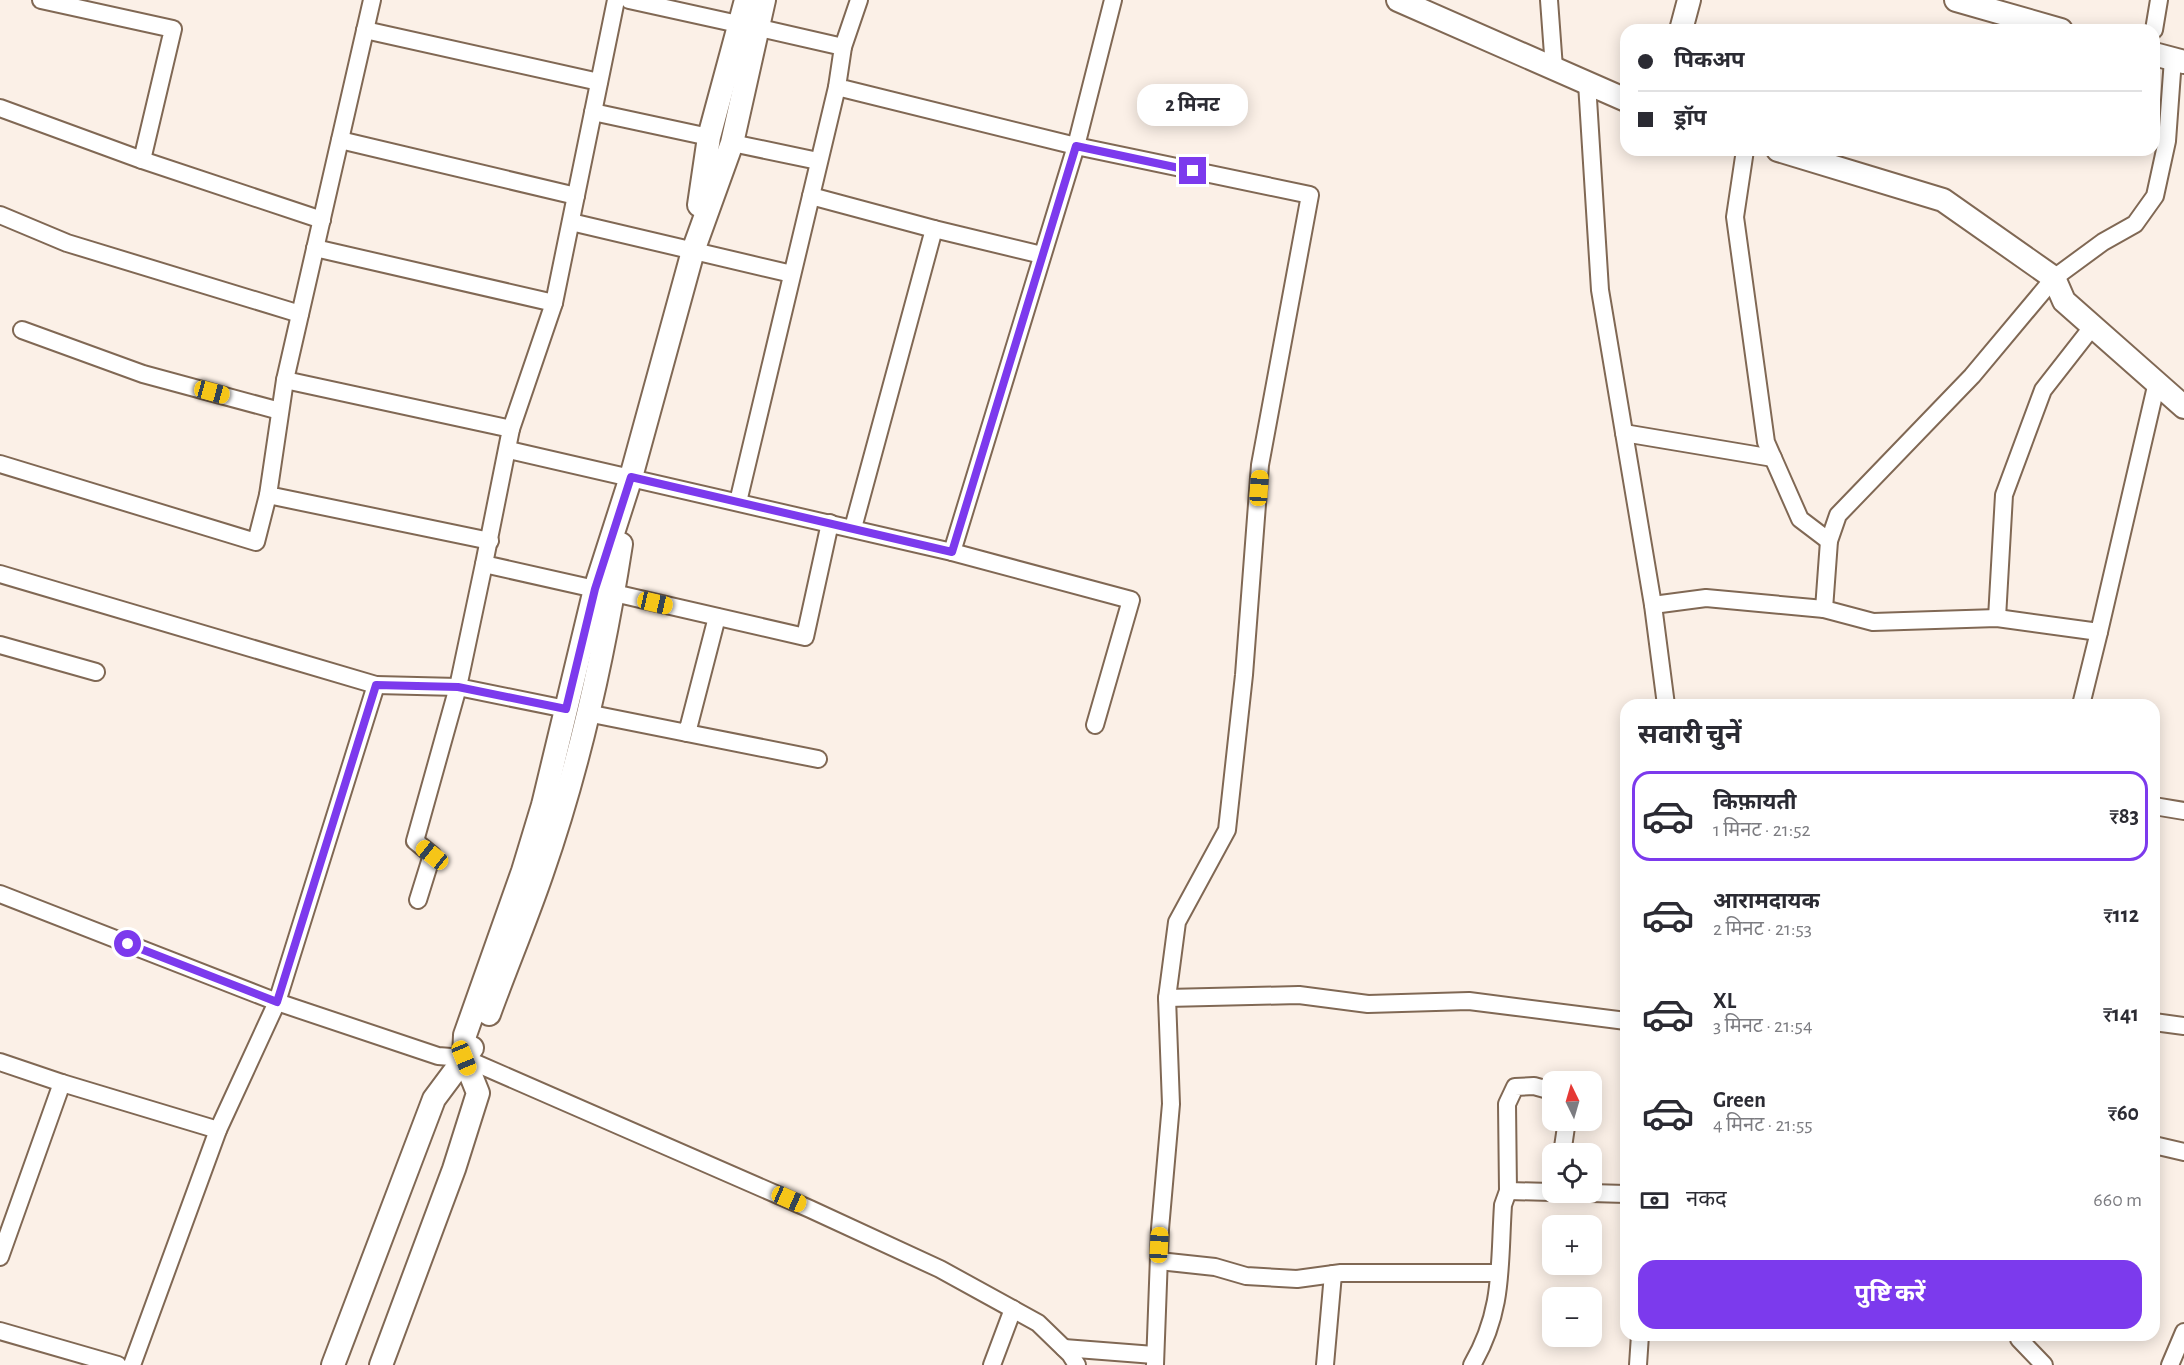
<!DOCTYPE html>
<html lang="hi">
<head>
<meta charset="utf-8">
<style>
	body { margin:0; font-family:"Alegreya Sans","Noto Sans Devanagari",sans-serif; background:#f7f7f7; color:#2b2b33; height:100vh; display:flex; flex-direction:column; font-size:22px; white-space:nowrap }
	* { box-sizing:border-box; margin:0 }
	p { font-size:20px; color:#7c7c81 }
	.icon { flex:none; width:33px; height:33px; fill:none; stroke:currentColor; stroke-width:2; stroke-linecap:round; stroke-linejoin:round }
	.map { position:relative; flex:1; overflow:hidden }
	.side { position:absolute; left:1620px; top:699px; width:540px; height:642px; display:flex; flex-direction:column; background:#fff; border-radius:18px; box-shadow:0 3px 15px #0003 }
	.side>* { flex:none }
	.hud { position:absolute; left:1620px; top:24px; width:540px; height:132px; border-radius:18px; box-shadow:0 3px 15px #0003; display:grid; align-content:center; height:132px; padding:0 18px; background:#fff }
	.needle { width:39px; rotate:355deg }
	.controls { position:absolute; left:1542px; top:1071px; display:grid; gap:12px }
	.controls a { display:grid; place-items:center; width:60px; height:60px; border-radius:12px; background:#fff; box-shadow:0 3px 15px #0003; font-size:30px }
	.end { position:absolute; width:27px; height:27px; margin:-14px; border:8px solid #7c3aed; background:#fff; box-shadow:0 0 0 3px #fff }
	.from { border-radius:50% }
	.bubble { position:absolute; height:42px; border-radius:18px; background:#fff; box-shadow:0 3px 15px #0003; font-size:20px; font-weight:700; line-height:42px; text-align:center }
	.car { position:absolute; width:18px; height:36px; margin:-18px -9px; border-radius:8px; box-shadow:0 0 4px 2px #0007; background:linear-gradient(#f5c518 24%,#345 0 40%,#f5c518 0 76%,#345 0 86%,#f5c518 0) }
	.hud b { display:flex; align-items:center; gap:21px; height:57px; font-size:22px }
	.hud b+b { border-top:2px solid #e1e1e2 }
	.hud i { width:15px; height:15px; background:#2b2b33 }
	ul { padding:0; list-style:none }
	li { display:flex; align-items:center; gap:18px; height:90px; margin:0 12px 9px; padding:0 6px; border:3px solid transparent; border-radius:18px }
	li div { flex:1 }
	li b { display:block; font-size:22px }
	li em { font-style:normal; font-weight:700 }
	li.current { border-color:#7c3aed }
	li>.icon { width:54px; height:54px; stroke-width:1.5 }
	h2 { padding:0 18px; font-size:27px; line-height:72px }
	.pay { display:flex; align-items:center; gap:15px; height:66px; padding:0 18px; font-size:22px }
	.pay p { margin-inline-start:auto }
	.cta { display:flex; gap:12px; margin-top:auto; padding:12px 18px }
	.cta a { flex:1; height:69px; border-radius:18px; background:#7c3aed; color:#fff; font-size:24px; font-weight:700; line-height:69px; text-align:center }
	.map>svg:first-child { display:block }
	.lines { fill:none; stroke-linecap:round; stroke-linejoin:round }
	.street-casing { stroke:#806854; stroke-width:20 }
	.secondary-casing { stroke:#806854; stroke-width:26 }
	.street { stroke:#fff; stroke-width:16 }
	.secondary { stroke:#fff; stroke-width:22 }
	.route { stroke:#7c3aed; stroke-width:8 }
</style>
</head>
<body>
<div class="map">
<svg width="2184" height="1365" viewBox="0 0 2184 1365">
	<rect width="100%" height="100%" fill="#fbf0e7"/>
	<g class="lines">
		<g class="street-casing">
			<g id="street">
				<polyline points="41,0 173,29 142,160"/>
				<polyline points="372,0 285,380 511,429 484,564 595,589"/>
				<polyline points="629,0 738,24"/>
				<polyline points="1113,0 1076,146 1310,195 1260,465 1244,675 1227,830 1177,922 1167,998 1171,1104 1160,1229 1155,1365"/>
				<polyline points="1549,0 1554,68"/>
				<polyline points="760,28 843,47 837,87 1076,146 952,552 1131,600 1095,725"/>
				<polyline points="365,30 599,82"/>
				<polyline points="2154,30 2159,0"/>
				<polyline points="843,47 859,0"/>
				<polyline points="1587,83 1600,290 1653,605 1666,705"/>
				<polyline points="0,108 142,160 322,220"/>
				<polyline points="593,112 709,137"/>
				<polyline points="340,140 576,196"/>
				<polyline points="732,143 818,161"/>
				<polyline points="1745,150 1735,217 1766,442 1800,519 1829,541"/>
				<polyline points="811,196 934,229 853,528"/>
				<polyline points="0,215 67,243 300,314"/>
				<polyline points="571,222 792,274"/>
				<polyline points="934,229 1042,255"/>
				<polyline points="315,248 554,303"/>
				<polyline points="22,330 143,374 280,411"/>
				<polyline points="285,380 268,495 490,541"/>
				<polyline points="2157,382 2099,632 1997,618 1873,622 1824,609 1829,541 1838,515 1972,376 2054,278 2103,242 2135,224 2155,196 2167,141 2173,59"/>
				<polyline points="511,429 554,303 616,0"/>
				<polyline points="1624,433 1773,458"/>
				<polyline points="509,450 952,552"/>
				<polyline points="0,464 256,542 268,495"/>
				<polyline points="738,502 837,87"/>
				<polyline points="484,564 458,687 566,709"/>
				<polyline points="0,574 376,685 277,1002 218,1130 132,1365"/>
				<polyline points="614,593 805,637 830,523"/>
				<polyline points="1653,605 1706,598 1824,609"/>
				<polyline points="1997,618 2004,495 2043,390 2093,326"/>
				<polyline points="0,645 96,672"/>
				<polyline points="376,685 458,687 415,841 432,855 418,900"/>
				<polyline points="2081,705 2099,632"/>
				<polyline points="587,713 687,733 717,617"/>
				<polyline points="687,733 818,759"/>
				<polyline points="2154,806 2184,811"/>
				<polyline points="0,894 277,1002 438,1056 464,1058 810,1209 940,1269 1038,1323 1070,1354 1077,1365"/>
				<polyline points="1167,998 1299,995 1368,1004 1469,1001 1626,1021"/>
				<polyline points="2154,1022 2184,1026"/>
				<polyline points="0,1062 62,1083 0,1257"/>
				<polyline points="62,1083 218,1130"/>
				<polyline points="2154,1145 2184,1152"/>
				<polyline points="1562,1154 1567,1120"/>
				<polyline points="1508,1191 1552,1192"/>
				<polyline points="1555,1192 1626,1194"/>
				<polyline points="1159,1261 1215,1267 1246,1276 1297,1279 1341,1273 1499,1273"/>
				<polyline points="0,1331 118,1365"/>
				<polyline points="2019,1335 2019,1339 2044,1365"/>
				<polyline points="1064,1348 1154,1355"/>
				<polyline points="992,1365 1013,1309"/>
				<polyline points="1325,1365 1333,1274"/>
				<path d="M1472 1365C1504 1310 1499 1266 1503 1205L1508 1191 1507 1104 1515 1087 1534 1086 1552 1091"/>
				<polyline points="1638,1365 1640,1335"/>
				<polyline points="2170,1365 2184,1332"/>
			</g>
		</g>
		<g class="secondary-casing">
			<g id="secondary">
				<polyline points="1398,0 1626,100"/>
				<polyline points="1956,0 2061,30"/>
				<polyline points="1681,30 1689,0"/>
				<polyline points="2154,54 2184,62"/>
				<polyline points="1778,150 1943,200 2054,278 2064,301 2184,407"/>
				<polyline points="699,205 709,137 746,0"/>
				<path d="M489 1014C506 967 526 920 542 873 579 767 604 654 621 544"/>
				<polyline points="333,1365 434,1099 472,1048"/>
				<polyline points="381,1365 454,1169 478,1093 464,1058 465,1035 523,871 543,805 595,589 631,477 693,251 732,143 764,0"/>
			</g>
		</g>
		<use href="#street" class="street"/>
		<use href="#secondary" class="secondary"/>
	</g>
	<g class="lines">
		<polyline class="route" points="128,944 277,1002 376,685 458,687 566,709 595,589 631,477 952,552 1076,146 1193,171"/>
	</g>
</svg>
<div class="controls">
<a><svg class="needle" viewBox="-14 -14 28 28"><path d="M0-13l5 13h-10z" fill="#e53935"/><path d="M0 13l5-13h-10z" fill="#7c7c81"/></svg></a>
<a><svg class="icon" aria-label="locate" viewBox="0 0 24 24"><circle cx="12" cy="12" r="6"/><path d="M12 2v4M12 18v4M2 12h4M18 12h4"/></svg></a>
<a>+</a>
<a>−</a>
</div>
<i class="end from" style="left:128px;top:944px"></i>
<i class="end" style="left:1193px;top:171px"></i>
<div class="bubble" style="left:1137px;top:84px;width:111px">2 मिनट</div>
<i class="car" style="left:212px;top:392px;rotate:105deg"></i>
<i class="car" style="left:1259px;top:488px;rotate:4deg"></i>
<i class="car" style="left:655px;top:603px;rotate:103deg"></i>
<i class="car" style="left:432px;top:855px;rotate:309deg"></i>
<i class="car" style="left:464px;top:1058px;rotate:158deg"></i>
<i class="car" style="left:789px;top:1199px;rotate:114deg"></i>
<i class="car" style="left:1159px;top:1245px;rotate:3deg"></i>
<div class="hud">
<b><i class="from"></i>पिकअप</b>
<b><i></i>ड्रॉप</b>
</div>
<section class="side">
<h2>सवारी चुनें</h2>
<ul>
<li class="current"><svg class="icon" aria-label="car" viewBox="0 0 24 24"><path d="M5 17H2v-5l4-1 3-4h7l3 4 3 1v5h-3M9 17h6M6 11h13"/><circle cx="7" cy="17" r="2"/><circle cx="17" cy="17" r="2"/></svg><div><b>किफ़ायती</b><p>1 मिनट · 21:52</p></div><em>₹83</em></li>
<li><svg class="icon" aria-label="car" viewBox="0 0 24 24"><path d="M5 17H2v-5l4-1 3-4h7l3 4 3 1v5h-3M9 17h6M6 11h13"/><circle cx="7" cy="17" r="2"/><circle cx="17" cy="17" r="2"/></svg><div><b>आरामदायक</b><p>2 मिनट · 21:53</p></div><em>₹112</em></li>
<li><svg class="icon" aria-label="car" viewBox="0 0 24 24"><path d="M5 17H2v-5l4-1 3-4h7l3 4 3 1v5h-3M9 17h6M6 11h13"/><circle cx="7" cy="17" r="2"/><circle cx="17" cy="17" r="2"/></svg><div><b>XL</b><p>3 मिनट · 21:54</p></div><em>₹141</em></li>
<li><svg class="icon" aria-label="car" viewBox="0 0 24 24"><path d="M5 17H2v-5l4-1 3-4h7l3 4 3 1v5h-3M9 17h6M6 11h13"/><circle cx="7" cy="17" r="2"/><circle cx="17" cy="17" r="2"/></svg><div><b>Green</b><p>4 मिनट · 21:55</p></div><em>₹60</em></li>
</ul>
<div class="pay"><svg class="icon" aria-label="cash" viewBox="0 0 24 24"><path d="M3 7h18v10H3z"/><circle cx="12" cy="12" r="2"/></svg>नकद<p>660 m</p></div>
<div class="cta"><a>पुष्टि करें</a></div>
</section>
</div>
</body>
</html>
